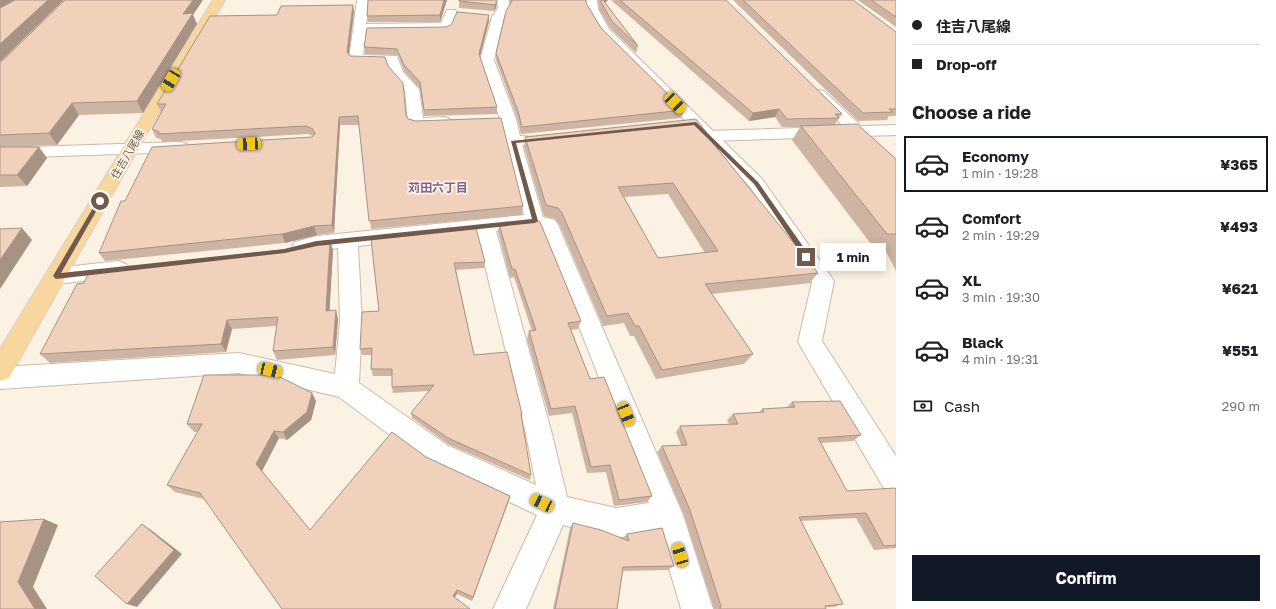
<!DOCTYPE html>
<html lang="en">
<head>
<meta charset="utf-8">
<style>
	body { margin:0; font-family:"Golos Text","Noto Sans JP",sans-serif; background:#f6f6f6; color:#202124; height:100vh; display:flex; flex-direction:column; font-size:15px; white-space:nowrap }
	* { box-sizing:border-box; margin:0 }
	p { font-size:13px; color:#757577 }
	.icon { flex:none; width:22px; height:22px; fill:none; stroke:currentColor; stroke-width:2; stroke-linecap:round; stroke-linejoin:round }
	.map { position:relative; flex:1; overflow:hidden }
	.panel { display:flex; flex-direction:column; background:#fff; width:380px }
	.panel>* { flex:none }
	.hud { display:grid; align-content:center; height:88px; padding:0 16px; background:#fff }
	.end { position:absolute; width:18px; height:18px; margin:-9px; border:5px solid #73594a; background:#fff; box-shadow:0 0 0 2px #fff }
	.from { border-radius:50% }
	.bubble { position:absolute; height:28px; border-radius:0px; background:#fff; box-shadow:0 2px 10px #0003; font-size:13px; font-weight:700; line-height:28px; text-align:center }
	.car { position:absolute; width:12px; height:24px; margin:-12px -6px; border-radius:5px; box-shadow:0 0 3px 1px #0007; background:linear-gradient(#f5c518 24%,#345 0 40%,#f5c518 0 76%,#345 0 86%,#f5c518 0) }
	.hud b { display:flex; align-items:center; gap:14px; height:38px; font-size:15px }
	.hud b+b { border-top:1px solid #e0e0e0 }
	.hud i { width:10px; height:10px; background:#202124 }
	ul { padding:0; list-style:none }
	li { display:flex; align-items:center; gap:12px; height:56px; margin:0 8px 6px; padding:0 8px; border:2px solid transparent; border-radius:0px }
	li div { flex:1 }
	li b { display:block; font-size:15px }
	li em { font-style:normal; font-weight:700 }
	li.current { border-color:#111827 }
	li>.icon { width:36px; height:36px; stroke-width:1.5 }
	h2 { padding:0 16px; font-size:18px; line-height:48px }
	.pay { display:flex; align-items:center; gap:10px; height:44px; padding:0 16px; font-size:15px }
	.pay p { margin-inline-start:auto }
	.primary-button { display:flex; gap:8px; margin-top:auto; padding:8px 16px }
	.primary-button a { flex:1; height:46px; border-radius:0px; background:#111827; color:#fff; font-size:16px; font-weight:700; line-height:46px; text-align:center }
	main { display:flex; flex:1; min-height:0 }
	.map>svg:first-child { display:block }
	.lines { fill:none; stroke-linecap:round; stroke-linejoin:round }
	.minor-casing { stroke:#ccbaab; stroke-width:2 }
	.tertiary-casing { stroke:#ccbaab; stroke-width:2 }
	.primary-casing { stroke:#d8d1cc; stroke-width:2 }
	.minor { fill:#fff; fill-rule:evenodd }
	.tertiary { fill:#fff; fill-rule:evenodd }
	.primary { fill:#f8d79e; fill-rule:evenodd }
	.wall { fill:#ceb4a2; fill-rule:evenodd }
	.shaded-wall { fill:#a89284 }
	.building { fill:#f0d1bc; stroke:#a89284; fill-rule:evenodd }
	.route { fill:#73594a }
	.labels { text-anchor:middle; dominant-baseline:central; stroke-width:3.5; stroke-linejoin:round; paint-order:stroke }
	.street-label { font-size:11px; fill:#73594a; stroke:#fef6ea }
	.neighbourhood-label { font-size:12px; font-weight:bold; fill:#80628f; stroke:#fef6ea }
</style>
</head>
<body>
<main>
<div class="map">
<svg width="896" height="609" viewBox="0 0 896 609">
	<rect width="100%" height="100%" fill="#fbf2e4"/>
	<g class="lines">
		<g class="minor-casing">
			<g id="minor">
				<polygon points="357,0 369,0 366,24 441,23 447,10 455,10 457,12 450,30 446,31 366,32 363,55 397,56 403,72 419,89 423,118 444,117 450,119 452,122 450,125 416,128 410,126 408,123 405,90 390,73 387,63 351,62 349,59"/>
				<path d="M497 0H509L510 8 504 17 494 60 516 119 520 136 532 137 534 140 532 143 522 145 543 217 555 220 558 225 683 515 713 609H681L658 531 616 538 563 525 526 609H493L537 515 427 463 339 397 239 373 0 389V367L239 353 335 374 340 322 338 248C327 249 305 255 295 252L292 247 295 242 317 236 524 215 500 119 480 60 492 17 498 8ZM531 226 540 229 649 503 616 508 567 497 552 434 496 231ZM477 233 526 434 536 485 447 445 359 383 362 322 358 246Z"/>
				<polygon points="585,0 597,0 598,9 609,29 762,179 830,275 834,281 822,341 896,456 896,496 886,492 798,342 812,282 750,187 600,34 586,9"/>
				<polygon points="819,90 824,91 863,128 865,131 863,134 857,136 851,134 814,97 812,94 814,91"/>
				<polygon points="181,142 187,144 189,147 187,150 181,152 0,158 0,148"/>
				<polygon points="119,261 126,264 129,269 126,274 119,277 56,284 49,282 46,276 49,270 56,268"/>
			</g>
		</g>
		<g class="tertiary-casing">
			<polygon id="tertiary" points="896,125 896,135 709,141 703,139 701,136 703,133 709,131"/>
		</g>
		<g class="primary-casing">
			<polygon id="primary" points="213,0 225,0 147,133 9,378 0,381 0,349"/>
		</g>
		<use href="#minor" class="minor"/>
		<use href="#tertiary" class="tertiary"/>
		<use href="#primary" class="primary"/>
	</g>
	<g class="wall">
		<polygon points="447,0 440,22 368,22 367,16"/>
		<polygon points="459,0 497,0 496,8 494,11 459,8"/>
		<polygon points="509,0 586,0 586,3 601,28 684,110 681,118 521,134 517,118 496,60 496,53 510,4"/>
		<polygon points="598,0 608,0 605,3 638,46 636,53 610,28 599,9"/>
		<polygon points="611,0 726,0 842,114 835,124 896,159 896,271 884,248 874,248 792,140 800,127 782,127 775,117 749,121"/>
		<polygon points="733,0 853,0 896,32 896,116 889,116 887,120 858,121"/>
		<polygon points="858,0 896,0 896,27"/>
		<polygon points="354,12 348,54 350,56 388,66 406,115 408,119 523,206 522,215 371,229 359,125 340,125 334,233 317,235 285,243 105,261 99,253 125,201 312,137 313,136 308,134 162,142 161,139 156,138 152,129 161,112 157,104 277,15"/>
		<polygon points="193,15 197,24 143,113 79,115 57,145 0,147 0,63"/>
		<polygon points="489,21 480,57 497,107 497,114 424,116 420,89 404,71 398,55 365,54 364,47 446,27"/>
		<path d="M525 137 714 142 713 143 818 273 810 283 712 294 753 354 744 364 656 379 634 336H630L624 323 603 326 559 224 555 219 544 216 524 147ZM668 194 705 253 658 258 624 197Z"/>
		<polygon points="0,147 47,158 27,186 0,187"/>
		<polygon points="499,224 581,321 578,329 571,330 590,379 652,496 647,502 614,506 606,472 587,473 572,413 549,416 527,339 529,331 532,331 514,277 510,278 498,232"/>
		<polygon points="371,239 485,262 484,268 456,270 474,355 522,414 521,417 531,475 530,480 448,444 412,418 411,413 429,391 393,393 392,387 392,376 373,376 371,369 371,355 362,355 360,349 379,311"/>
		<polygon points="330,241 333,250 329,311 336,310 338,320 335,355 277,360 273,351 277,326 232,329 226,352 50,363 40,354 84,283 282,250"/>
		<polygon points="316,401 311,420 287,440 279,438 262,471 310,530 426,457 510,496 472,601 457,594 204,499 175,492 167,485 198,432 194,432 187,424"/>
		<polygon points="792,402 861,435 853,441 821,443 847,491 896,489 896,548 874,550 856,518 801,521 843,604 834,607 825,607 826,609 714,609 684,515 657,452 662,446 681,445 676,432 680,426 729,424 727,420 733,414 759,413 762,409 786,408"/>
		<polygon points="573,523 622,539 627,534 674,566 668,570 623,571 617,609 553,609 570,528"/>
	</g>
	<g class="shaded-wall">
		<polygon points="0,0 19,0 0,10"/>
		<polygon points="48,0 64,0 0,62 0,44"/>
		<polygon points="193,0 203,0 193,15 197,24 143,113 137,101 183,14"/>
		<polygon points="444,0 447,0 440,22 440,15"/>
		<polygon points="603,0 608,0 603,5"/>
		<polygon points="497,1 496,8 494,11 495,5"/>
		<polygon points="353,5 354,12 348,60 347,52"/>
		<polygon points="489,15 489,21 479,60 479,54"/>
		<polygon points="72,103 79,115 57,145 49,133"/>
		<polygon points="779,109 775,117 749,121 753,113"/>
		<polygon points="339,117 340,125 334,233 332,225"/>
		<polygon points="39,147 47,158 27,186 17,175"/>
		<polygon points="314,226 317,235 285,243 282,234"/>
		<polygon points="22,228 32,240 0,289 0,260"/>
		<polygon points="330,241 333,250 329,320 326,311"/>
		<polygon points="336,310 338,320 335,355 333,347"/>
		<polygon points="227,320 232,329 226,352 221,344"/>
		<polygon points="312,393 316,401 311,420 287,440 283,432"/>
		<polygon points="274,431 279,438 262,471 256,464"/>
		<polygon points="510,496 508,503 472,601 473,597"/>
		<polygon points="44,519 58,525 33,587 47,609 35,609 18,582"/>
		<polygon points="142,524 151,530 182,554 137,607 127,604"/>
		<polygon points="457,590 457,594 453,600 453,596"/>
	</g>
	<g class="building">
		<polygon points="15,0 48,0 0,44 0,8"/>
		<polygon points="65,0 193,0 183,14 193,13 137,101 72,103 49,133 0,135 0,63"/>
		<polygon points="368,0 444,0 440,15 367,16"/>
		<polygon points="459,0 497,0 497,1 495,5 459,1"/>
		<polygon points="512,0 586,0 586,3 601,28 684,110 522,127 518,111 496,53 506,11 512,1"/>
		<polygon points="601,0 603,0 638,46 612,21 601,2"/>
		<polygon points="620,0 726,0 842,114 835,114 839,118 787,119 779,109 753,113"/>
		<polygon points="743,0 853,0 896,32 896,109 889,109 893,112 863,113"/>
		<polygon points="871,0 896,0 896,17"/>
		<polygon points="353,5 347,52 350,56 385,57 388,66 403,83 406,115 408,119 416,121 501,118 523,206 369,221 358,116 339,117 332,225 314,226 282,234 99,253 121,201 125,201 152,147 312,137 315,134 313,129 306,126 158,134 159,132 152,129 166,104 157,104 210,16 277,15 281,6"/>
		<polygon points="457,12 489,15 479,54 497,107 424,110 420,82 404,65 397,49 364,47 367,28 446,27 451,25"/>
		<path d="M696 119 714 142H712L818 273 705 284 753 354 662 370 639 326H635L628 313 607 316 562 213 558 208 546 205 525 137ZM673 183 718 251 658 258 618 187Z"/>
		<polygon points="857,124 896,159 896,234 887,234 801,126"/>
		<polygon points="0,147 39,147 17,175 0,175"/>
		<polygon points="535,220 540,222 581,321 568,323 590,379 604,377 652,496 619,500 610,465 591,467 575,406 551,409 529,331 536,330 515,269 512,269 499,224"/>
		<polygon points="22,228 0,260 0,229"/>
		<polygon points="476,228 485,262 454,263 474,355 507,352 522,414 521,414 531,475 448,438 411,413 434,385 392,387 392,369 371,369 372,348 360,349 362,312 379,311 371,239"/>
		<polygon points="330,241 326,311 336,310 333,347 273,351 278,317 227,320 221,344 40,354 77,284 84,283 89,272 282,250 315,242"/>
		<polygon points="204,375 271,375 280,377 312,393 307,412 283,432 274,431 256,464 310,530 392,432 426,457 510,496 473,597 457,590 453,596 470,609 282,609 200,493 167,485 202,424 187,424"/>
		<polygon points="840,401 861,435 818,438 847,491 895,488 896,489 896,545 884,546 866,513 799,517 843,604 825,606 826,609 720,609 720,608 721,606 690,510 662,446 687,445 680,426 738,424 733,414 764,412 762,409 795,407 792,402"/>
		<polygon points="44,519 18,582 35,609 0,609 0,522"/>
		<polygon points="573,523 601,530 629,541 627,534 662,528 674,566 623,567 617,609 555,609"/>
		<polygon points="142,524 174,550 127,604 95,576"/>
	</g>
	<polygon class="route" points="696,122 758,182 809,255 809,258 804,258 754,184 694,125 516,143 538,221 535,223 317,246 285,253 56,279 53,276 97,201 100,199 102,201 61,273 285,249 317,241 532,219 511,141"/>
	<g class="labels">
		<g class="street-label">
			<text transform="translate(127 154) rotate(-60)">住吉八尾線</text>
		</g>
		<g class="neighbourhood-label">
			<text x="438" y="187">苅田六丁目</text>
		</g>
	</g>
</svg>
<i class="end from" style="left:100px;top:201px"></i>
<i class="end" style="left:806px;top:257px"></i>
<div class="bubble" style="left:820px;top:243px;width:66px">1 min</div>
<i class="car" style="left:171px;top:80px;rotate:211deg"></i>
<i class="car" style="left:675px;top:103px;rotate:135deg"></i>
<i class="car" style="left:249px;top:144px;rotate:267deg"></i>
<i class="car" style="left:270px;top:370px;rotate:103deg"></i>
<i class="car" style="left:626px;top:414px;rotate:158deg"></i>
<i class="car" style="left:542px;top:503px;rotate:295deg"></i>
<i class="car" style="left:680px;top:555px;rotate:343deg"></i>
</div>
<section class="panel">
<div class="hud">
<b><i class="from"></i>住吉八尾線</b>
<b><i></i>Drop-off</b>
</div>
<h2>Choose a ride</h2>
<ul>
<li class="current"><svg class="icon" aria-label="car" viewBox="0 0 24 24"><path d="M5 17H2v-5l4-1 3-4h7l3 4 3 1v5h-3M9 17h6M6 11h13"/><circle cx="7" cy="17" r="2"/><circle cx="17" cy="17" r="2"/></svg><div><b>Economy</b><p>1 min · 19:28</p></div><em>¥365</em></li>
<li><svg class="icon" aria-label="car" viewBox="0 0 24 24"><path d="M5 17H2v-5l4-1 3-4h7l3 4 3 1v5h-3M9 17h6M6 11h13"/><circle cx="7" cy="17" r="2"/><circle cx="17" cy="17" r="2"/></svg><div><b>Comfort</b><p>2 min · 19:29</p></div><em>¥493</em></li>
<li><svg class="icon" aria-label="car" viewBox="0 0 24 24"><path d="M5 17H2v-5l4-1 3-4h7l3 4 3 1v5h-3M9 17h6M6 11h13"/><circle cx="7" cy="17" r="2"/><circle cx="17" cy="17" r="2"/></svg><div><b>XL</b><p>3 min · 19:30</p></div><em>¥621</em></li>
<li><svg class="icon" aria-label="car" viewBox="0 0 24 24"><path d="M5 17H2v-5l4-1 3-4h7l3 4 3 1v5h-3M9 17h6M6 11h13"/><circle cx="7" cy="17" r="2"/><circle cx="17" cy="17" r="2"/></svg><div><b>Black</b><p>4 min · 19:31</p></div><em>¥551</em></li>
</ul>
<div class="pay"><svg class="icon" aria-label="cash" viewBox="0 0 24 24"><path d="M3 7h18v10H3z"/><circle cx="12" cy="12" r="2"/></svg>Cash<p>290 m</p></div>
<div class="primary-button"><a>Confirm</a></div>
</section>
</main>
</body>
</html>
